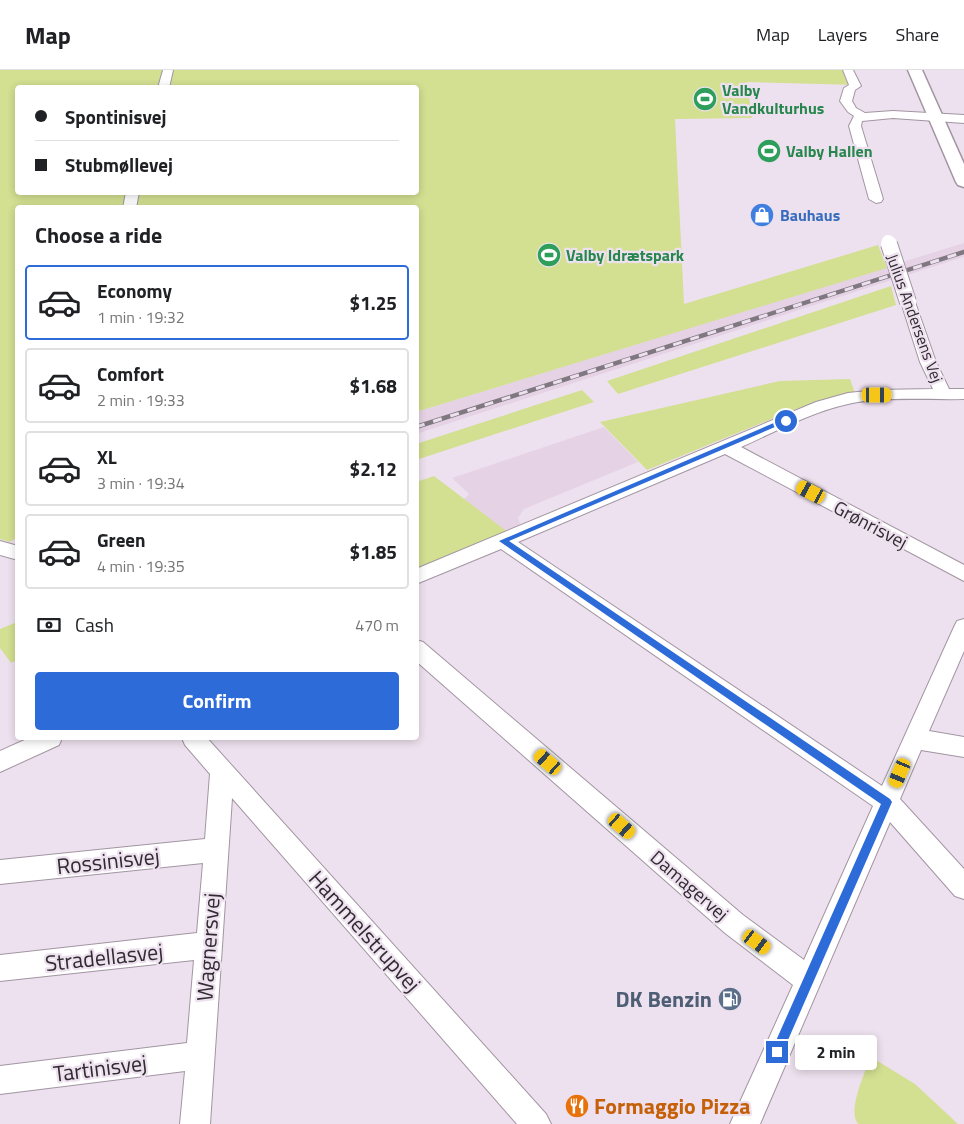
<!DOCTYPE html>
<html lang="en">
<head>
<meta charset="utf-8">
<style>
	body { margin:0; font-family:"Titillium Web",sans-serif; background:#f6f6f6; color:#202124; height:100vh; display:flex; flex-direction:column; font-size:19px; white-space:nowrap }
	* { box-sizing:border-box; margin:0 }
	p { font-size:16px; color:#757577 }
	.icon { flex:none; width:28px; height:28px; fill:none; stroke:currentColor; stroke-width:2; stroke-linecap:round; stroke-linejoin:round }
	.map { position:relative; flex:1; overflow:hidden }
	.sheet { position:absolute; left:15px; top:135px; width:404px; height:535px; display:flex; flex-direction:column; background:#fff; border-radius:5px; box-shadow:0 2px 8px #0003 }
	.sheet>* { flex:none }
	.hud { position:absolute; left:15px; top:15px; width:404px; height:110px; border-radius:5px; box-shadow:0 2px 8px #0003; display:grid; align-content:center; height:110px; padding:0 20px; background:#fff }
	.end { position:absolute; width:22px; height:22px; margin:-11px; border:6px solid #2c6bd8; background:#fff; box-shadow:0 0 0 2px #fff }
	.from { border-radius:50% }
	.bubble { position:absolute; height:35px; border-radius:5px; background:#fff; box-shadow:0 2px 8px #0003; font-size:16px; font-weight:700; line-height:35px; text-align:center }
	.car { position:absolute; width:15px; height:30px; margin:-15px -8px; border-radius:6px; box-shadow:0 0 4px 1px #0007; background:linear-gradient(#f5c518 24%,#345 0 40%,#f5c518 0 76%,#345 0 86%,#f5c518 0) }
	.hud b { display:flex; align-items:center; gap:18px; height:48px; font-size:19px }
	.hud b+b { border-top:1px solid #e0e0e0 }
	.hud i { width:12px; height:12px; background:#202124 }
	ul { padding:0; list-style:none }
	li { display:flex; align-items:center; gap:15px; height:75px; margin:0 10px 8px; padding:0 10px; border:2px solid #e0e0e0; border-radius:5px }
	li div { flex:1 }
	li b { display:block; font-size:19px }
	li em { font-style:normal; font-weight:700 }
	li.selected { border-color:#2c6bd8 }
	li>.icon { width:45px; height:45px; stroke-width:1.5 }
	h2 { padding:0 20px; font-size:22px; line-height:60px }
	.pay { display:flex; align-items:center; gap:12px; height:55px; padding:0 20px; font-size:19px }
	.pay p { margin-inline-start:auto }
	.cta { display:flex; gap:10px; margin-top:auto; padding:10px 20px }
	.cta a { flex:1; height:58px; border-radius:5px; background:#2c6bd8; color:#fff; font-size:20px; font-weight:700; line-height:58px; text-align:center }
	header { display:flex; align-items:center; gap:30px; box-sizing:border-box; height:70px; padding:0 25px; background:#fff; border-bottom:1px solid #e0e0e0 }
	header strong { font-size:24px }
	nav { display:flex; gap:28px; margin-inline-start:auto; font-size:18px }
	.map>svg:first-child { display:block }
	.built { fill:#e5d3e5 }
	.green { fill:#d3df91; fill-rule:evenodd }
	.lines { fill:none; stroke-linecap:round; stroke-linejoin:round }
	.minor-casing { stroke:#a295a2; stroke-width:2 }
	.major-casing { stroke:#a295a2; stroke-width:3 }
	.minor { fill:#fff; fill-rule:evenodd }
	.major { fill:#fff; fill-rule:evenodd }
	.rail-casing { stroke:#807881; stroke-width:4.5 }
	.rail { stroke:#eee1ef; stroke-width:3; stroke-dasharray:9; stroke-linecap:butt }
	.minor-bridge-far1-casing { stroke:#a295a2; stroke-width:14; stroke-linecap:butt }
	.minor-bridge-casing { stroke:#a295a2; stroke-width:18; stroke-linecap:butt }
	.minor-bridge-far1 { stroke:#fff; stroke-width:12 }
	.minor-bridge { stroke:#fff; stroke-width:16 }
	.route { fill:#2c6bd8 }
	.labels { text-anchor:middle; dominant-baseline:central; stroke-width:4.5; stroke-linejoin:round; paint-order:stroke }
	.far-leisure-label { font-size:16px; font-weight:bold; fill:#27864d; stroke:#eee1ef; text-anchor:start }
	.far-shop-label { font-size:16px; font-weight:bold; fill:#366cbe; stroke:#eee1ef; text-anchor:start }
	.far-street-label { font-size:16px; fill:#302b30; stroke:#eee1ef }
	.street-label { font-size:19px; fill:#302b30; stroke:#eee1ef }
	.near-street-label { font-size:22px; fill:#302b30; stroke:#eee1ef }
	.near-service-label { font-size:22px; font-weight:bold; fill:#4e5e75; stroke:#eee1ef; text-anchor:end }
	.near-food-label { font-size:22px; font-weight:bold; fill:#c56008; stroke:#eee1ef; text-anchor:start }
</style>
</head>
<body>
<header>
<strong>Map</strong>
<nav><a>Map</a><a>Layers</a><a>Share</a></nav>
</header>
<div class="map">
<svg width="964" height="1054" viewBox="0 0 964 1054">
	<rect width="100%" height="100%" fill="#eee1ef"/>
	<g class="built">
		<polygon points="964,173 964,187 957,189 416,364 416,342"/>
		<polygon points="604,357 638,392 524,439 518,448 521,457 504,466 460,434 469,424 452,408"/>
	</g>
	<g class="green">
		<path d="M0 0H854L859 15 747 12 752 48 675 49 684 234 878 175 887 198 416 342V138H18V467L10 472 0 469ZM18 18H416V122H18Z"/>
		<polygon points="891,216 896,235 618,324 607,311"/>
		<polygon points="850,309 855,323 796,339 647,400 600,352 780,311"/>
		<polygon points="582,320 594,332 416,390 416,374"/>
		<polygon points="434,406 509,463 416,501 416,412"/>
		<polygon points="17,552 17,590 11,593 0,578 0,559"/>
		<path d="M871 987 915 1014 958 1054H858C847 1039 865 1003 871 987Z"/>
	</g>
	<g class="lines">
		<g class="minor-casing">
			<g id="minor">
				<polygon points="163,0 173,0 169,18 158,18"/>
				<polygon points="843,0 853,0 861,16 855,20 852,31 856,38 865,43 893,41 964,45 964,53 893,48 862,51 861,56 883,129 881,132 876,133 869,129 849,56 854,46 848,42 840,31 844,18 849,15"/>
				<polygon points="126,122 139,122 136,138 123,138"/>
				<path d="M908 228 913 229 915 232 936 292 949 319H964V329C929 330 882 326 848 334 811 342 775 362 741 377L964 495V511L725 384 518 472 882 716 954 557 957 551 964 549V581L929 661 964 667V687L921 680 900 729 964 799V829L955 826 890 752 760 1054H730L793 915 725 863 416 591V570L423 572 743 845 804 890 873 736 501 479 416 514V499L816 332 848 323 877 320 933 319 920 292 901 232 903 229Z"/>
				<polygon points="0,471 18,476 18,490 0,485"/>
				<polygon points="29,668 62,668 59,675 0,702 0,681"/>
				<polygon points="182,668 207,668 546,1044 551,1054 517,1054 232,728 210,1054 180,1054 185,1001 0,1024 0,996 187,973 194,890 0,911 0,885 197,863 203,793 0,814 0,790 205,769 210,704 185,675"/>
			</g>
		</g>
		<g class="major-casing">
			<polygon id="major" points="908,0 922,0 964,94 964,117 958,115 956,112"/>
		</g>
		<use href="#minor" class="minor"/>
		<use href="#major" class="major"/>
		<g class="rail-casing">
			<polyline id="rail" points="416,357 964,182"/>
		</g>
		<use href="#rail" class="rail"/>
		<g class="minor-bridge-far1-casing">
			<polyline id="minor-bridge-far1" points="888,171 889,176"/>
		</g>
		<g class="minor-bridge-casing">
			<polyline id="minor-bridge" points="889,174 908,232"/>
		</g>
		<use href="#minor-bridge-far1" class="minor-bridge-far1"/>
		<use href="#minor-bridge" class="minor-bridge"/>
	</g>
	<polygon class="route" points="783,349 789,351 509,471 890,729 892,732 781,986 777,988 773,986 771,982 881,734 499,471"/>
	<defs>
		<g id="stadium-disc" transform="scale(1.25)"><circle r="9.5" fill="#2e9e5b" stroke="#eee1ef"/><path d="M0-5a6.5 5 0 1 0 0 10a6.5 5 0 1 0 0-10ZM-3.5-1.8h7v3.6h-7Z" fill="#fff"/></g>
		<g id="shop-disc" transform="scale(1.25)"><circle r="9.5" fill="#3f7fe0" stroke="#eee1ef"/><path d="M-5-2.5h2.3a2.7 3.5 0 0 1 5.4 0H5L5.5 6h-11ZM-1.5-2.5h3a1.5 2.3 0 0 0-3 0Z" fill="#fff"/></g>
		<g id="fuel-disc" transform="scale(1.25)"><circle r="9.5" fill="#5c6f8a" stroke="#eee1ef"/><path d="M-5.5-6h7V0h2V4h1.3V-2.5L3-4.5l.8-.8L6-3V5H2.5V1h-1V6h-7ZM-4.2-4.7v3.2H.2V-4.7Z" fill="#fff"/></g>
		<g id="restaurant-disc" transform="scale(1.25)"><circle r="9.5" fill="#e8710a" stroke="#eee1ef"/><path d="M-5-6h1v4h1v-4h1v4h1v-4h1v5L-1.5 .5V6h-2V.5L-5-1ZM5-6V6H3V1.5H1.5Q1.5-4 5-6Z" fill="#fff"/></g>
	</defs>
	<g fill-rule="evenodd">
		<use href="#stadium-disc" x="705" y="29"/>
		<use href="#stadium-disc" x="769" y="81"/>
		<use href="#shop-disc" x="762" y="145"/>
		<use href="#stadium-disc" x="549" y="185"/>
		<use href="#fuel-disc" x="730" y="929"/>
		<use href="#restaurant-disc" x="577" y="1036"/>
	</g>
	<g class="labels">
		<g class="far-leisure-label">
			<text x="722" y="20">Valby<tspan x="722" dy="18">Vandkulturhus</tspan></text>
			<text x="786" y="81">Valby Hallen</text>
			<text x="566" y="185">Valby Idrætspark</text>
		</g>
		<g class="far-shop-label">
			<text x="780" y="145">Bauhaus</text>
		</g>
		<g class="far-street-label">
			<text transform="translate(915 248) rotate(70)">Julius Andersens Vej</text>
		</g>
		<g class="street-label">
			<text transform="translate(871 454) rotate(28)">Grønrisvej</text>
			<text transform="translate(690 815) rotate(41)">Damagervej</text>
		</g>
		<g class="near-street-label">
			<text transform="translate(108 791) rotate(-6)">Rossinisvej</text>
			<text transform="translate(365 861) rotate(48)">Hammelstrupvej</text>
			<text transform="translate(208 877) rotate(-86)">Wagnersvej</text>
			<text transform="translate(104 887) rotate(-6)">Stradellasvej</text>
			<text transform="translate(100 998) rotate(-7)">Tartinisvej</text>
		</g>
		<g class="near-service-label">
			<text x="712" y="929">DK Benzin</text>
		</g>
		<g class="near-food-label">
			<text x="594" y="1036">Formaggio Pizza</text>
		</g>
	</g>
</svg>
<i class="end from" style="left:786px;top:351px"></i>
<i class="end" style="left:777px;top:982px"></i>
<div class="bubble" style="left:795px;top:965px;width:82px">2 min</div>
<i class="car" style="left:877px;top:325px;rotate:90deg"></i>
<i class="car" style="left:811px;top:422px;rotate:298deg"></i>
<i class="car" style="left:548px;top:692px;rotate:311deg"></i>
<i class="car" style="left:900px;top:703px;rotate:203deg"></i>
<i class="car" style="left:622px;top:756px;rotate:131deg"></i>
<i class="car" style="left:757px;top:872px;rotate:126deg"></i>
<div class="hud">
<b><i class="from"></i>Spontinisvej</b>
<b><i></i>Stubmøllevej</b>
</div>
<section class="sheet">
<h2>Choose a ride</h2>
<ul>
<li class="selected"><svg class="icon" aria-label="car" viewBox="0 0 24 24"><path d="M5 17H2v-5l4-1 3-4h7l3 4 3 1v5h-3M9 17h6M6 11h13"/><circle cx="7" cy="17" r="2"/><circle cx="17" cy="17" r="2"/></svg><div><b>Economy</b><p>1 min · 19:32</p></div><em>$1.25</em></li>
<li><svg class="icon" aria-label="car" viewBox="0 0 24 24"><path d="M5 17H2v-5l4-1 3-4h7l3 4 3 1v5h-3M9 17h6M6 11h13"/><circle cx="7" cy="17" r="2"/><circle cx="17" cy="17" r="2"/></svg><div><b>Comfort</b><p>2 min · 19:33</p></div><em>$1.68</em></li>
<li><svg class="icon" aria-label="car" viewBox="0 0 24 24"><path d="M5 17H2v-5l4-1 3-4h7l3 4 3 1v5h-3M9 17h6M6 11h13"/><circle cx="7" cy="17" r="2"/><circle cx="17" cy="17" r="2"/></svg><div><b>XL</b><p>3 min · 19:34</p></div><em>$2.12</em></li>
<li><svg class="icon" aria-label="car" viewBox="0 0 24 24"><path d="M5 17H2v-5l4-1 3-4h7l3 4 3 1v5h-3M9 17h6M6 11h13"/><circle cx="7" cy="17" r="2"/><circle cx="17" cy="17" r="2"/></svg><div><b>Green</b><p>4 min · 19:35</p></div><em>$1.85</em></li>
</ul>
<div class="pay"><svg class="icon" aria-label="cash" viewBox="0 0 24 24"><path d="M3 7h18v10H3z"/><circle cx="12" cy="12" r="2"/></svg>Cash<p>470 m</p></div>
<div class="cta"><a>Confirm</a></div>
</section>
</div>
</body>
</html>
